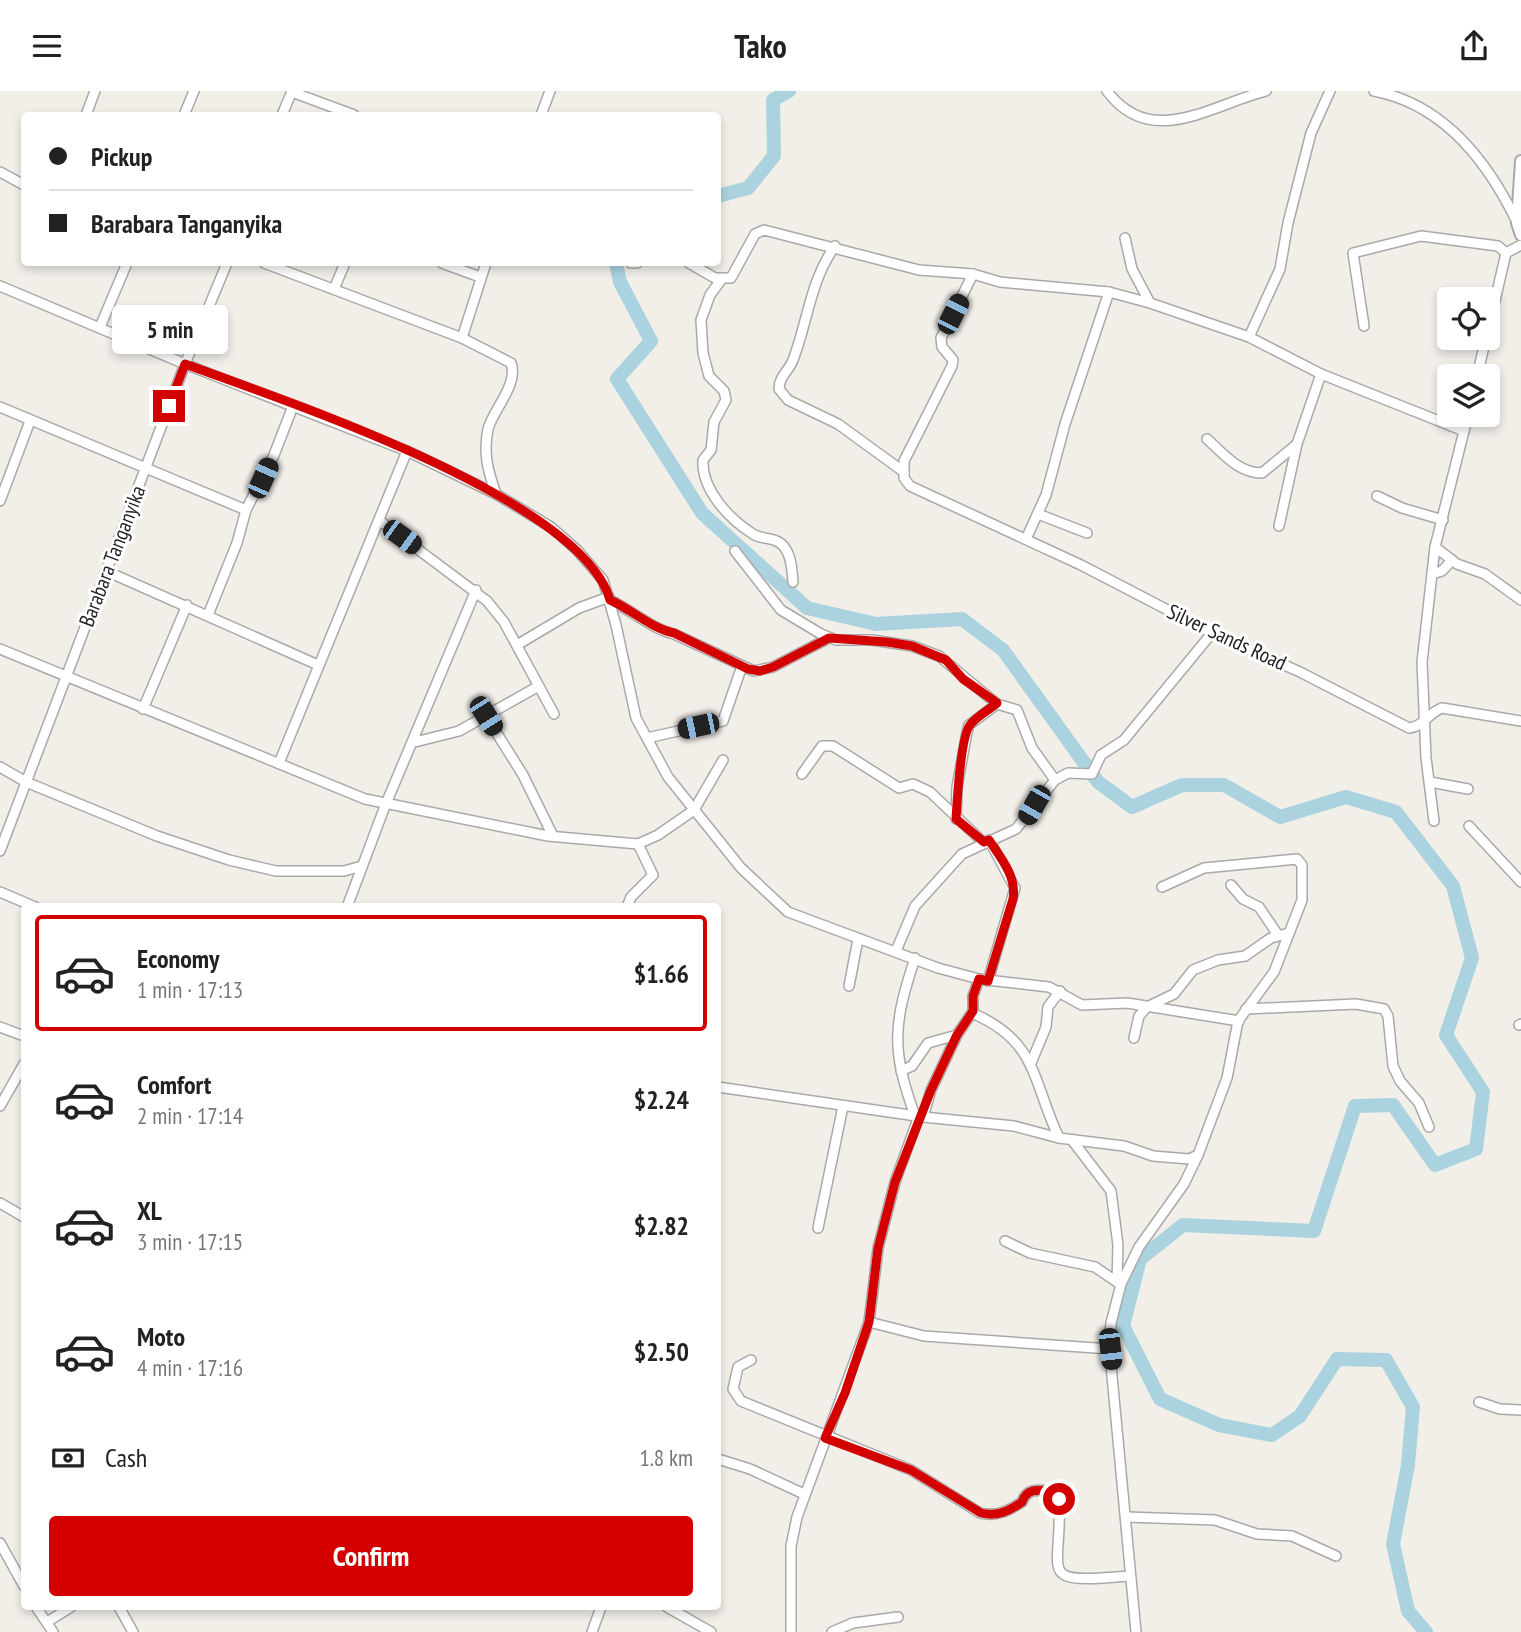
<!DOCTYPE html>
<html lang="en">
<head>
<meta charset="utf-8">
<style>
	body { margin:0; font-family:"PT Sans Narrow",sans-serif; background:#f2f2f2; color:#222; height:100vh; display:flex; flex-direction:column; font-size:26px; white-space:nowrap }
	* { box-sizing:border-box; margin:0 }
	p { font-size:23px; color:#767676 }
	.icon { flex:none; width:38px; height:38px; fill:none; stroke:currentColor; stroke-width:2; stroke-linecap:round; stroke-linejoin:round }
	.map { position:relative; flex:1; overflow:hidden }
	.side { position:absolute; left:21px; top:812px; width:700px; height:707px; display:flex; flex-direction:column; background:#fff; border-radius:7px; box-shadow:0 4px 10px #0003 }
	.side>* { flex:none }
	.banner { position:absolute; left:21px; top:21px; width:700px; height:154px; border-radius:7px; box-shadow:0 4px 10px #0003; display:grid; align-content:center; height:154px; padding:0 28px; background:#fff }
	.controls { position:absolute; left:1437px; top:196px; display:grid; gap:14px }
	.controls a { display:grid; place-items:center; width:63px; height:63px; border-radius:7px; background:#fff; box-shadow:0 4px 10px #0003; font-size:35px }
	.end { position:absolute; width:32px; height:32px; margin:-16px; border:9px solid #d40000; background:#fff; box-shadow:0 0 0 4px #fff }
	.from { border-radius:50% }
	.bubble { position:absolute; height:49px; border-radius:7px; background:#fff; box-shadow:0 4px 10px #0003; font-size:23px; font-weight:800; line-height:49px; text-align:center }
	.car { position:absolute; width:21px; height:42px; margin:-21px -10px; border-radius:9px; box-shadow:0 0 5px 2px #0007; background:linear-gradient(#222 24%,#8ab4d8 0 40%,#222 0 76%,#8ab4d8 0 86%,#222 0) }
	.banner b { display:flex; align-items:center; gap:24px; height:66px; font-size:26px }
	.banner b+b { border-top:2px solid #e0e0e0 }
	.banner i { width:18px; height:18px; background:#222 }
	ul { padding:12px 0 0; list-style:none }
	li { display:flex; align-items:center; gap:21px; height:116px; margin:0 14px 10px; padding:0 14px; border:4px solid transparent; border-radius:7px }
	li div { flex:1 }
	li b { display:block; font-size:26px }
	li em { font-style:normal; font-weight:800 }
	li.active { border-color:#d40000 }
	li>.icon { width:63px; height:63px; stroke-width:1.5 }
	.pay { display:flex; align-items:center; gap:18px; height:77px; padding:0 28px; font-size:26px }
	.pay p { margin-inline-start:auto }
	.cta { display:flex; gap:14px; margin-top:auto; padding:14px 28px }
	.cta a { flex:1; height:80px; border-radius:7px; background:#d40000; color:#fff; font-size:28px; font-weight:800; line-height:80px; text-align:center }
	header { display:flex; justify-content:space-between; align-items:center; height:91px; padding:0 28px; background:#fff; font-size:32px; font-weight:800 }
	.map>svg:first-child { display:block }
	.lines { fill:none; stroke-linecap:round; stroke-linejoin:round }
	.river { stroke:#aad3df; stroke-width:14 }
	.minor-casing { stroke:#a9a9a9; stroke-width:12 }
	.tertiary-casing { stroke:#a9a9a9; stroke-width:14 }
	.minor { stroke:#fff; stroke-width:9 }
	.tertiary { stroke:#fff; stroke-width:10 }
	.route { stroke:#d40000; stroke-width:9 }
	.labels { text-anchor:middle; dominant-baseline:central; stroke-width:6; stroke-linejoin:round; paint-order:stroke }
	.street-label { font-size:21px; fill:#222; stroke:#fff }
</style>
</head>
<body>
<header><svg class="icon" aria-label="menu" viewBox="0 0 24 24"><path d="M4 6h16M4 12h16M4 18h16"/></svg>Tako<svg class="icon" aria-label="share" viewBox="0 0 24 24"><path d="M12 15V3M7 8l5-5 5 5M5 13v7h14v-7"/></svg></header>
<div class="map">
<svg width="1521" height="1541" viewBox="0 0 1521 1541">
	<rect width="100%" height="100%" fill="#f2efe9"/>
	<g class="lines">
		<g class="river">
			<polyline points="718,105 748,97 774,65 773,9 789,0"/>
			<polyline points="616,172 620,191 651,250 617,288 702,422 807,517 876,533 962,528 1003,559 1098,691 1132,716 1182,694 1224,694 1280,726 1346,706 1396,721 1453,795 1472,867 1446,944 1483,1001 1476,1058 1435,1074 1393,1014 1355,1015 1314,1140 1183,1134 1140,1168 1123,1235 1160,1308 1219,1334 1272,1344 1300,1325 1337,1268 1386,1269 1413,1316 1408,1374 1393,1453 1408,1520 1426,1541"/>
		</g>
		<g class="minor-casing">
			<g id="minor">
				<path d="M1107 0C1151 59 1211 14 1266 0"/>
				<path d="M1374 0C1444 13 1488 71 1517 131"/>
				<polyline points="292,1 354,24"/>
				<polyline points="86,24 95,0"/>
				<polyline points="184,24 194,0"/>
				<polyline points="282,24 292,0"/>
				<polyline points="541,24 550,0"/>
				<polyline points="0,81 24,94"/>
				<polyline points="1125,147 1132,178 1150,212"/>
				<path d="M835 155C810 190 808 230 793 269 789 280 779 285 779 298L788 309 838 333 904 381"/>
				<polyline points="1506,162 1521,154"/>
				<path d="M264 172 462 247 511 272C519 293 493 319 488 338 483 363 488 380 496 403"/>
				<polyline points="442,172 480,186"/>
				<polyline points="631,172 637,172"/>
				<polyline points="689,172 715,187 731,187 755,143 764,139 919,179 973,183 1000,191 1109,201 1150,212 1249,246 1321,283 1464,340"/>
				<path d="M973 183 941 247 942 256 953 269 952 275 904 370V387L910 395 1081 474 1212 542 1300 581 1409 637C1423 636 1428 622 1442 617L1521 630"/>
				<path d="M721 189 710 204 701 229 703 262 709 285 724 300 726 309 714 331 711 359 703 369C701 398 729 428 753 443 759 447 767 447 774 449 791 454 792 477 793 491"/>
				<polyline points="0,195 185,273 407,360 496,403 551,436 577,459 603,489 616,534 636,627 668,686 741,777 788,821 938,877 979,888 1049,896 1082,914 1127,912 1239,930"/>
				<polyline points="334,198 345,172"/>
				<polyline points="1364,235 1353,162 1421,145 1498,155 1506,162"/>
				<polyline points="100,236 127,172"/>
				<polyline points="1488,240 1506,162"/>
				<polyline points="1249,246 1280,178 1288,132 1311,42 1330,0"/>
				<polyline points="462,247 486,172"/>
				<polyline points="1477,285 1486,247"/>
				<polyline points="0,316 246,419"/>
				<path d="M1207 348C1223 362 1238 382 1262 382L1296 354"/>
				<polyline points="1377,405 1402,417 1443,429"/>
				<polyline points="0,410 30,330"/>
				<polyline points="1038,423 1087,442"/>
				<polyline points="380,430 487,510 504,531 554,623"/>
				<polyline points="1279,435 1297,353 1321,283"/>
				<polyline points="1026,448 1046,404 1065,333 1109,201"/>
				<polyline points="1435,456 1457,473 1485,483 1521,509"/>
				<polyline points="735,460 781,519 821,543 836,549 872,549 912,555 939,565 997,613 1017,619 1032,657 1055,689"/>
				<polyline points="106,480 318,574"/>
				<polyline points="1432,483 1442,480 1452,469"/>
				<path d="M610 509C631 519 652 538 674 543L754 580 773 576 829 547"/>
				<polyline points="208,524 237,452 246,419 274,364 293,315"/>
				<polyline points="517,554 579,517 609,506"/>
				<polyline points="0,558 365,708 548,745 638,753 658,744 694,719 723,669"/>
				<polyline points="143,618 187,514"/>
				<polyline points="486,625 523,684 553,745"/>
				<polyline points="647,647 723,630 742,575"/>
				<polyline points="415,651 459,640 537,596"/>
				<polyline points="279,672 407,360"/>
				<polyline points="0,676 26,691 157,745 229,769 276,780 344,780 362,775"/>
				<polyline points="802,683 822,655 833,655 899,697 913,693 930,701 983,751"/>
				<polyline points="1430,691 1468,698"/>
				<polyline points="956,728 957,696 967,641 969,634 997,613"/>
				<polyline points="1434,730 1426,667 1422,571 1435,456 1468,324"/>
				<polyline points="1469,735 1521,791"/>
				<polyline points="0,760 185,273 227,172"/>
				<polyline points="1231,794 1243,808 1259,816 1278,844"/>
				<polyline points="0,801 35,816"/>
				<polyline points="347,816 385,715 476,499"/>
				<polyline points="627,816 631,806 653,784 638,753"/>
				<polyline points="896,860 915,815 962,763 1016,738 1055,689 1068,682 1092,683 1101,664 1124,649 1212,542"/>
				<polyline points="988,890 1015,797 989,749"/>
				<polyline points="849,895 858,848"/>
				<polyline points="1145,917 1174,903 1193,879 1218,869 1245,865 1271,847 1289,842"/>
				<polyline points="1246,918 1356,913 1384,918 1388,925 1393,975 1400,990 1419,1012 1429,1036"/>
				<path d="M972 922C1038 950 1032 990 1059 1047"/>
				<polyline points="1519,934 1521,933"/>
				<polyline points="0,936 24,945"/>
				<polyline points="1134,947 1139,925 1146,917"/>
				<polyline points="1031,972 1046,936 1048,916 1060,900"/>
				<polyline points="901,980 912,975 928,952 957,944"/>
				<polyline points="718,996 923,1026 1014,1035 1059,1047 1124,1055 1153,1065 1189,1068 1198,1064"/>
				<polyline points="0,1015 24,973"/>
				<path d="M915 1025C891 958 893 934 915 867"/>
				<polyline points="923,1026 931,999 957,944 973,920 973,905 979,888"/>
				<polyline points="1072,1049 1111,1100 1118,1154 1117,1191"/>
				<polyline points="0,1112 24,1126"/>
				<polyline points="818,1137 843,1015"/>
				<polyline points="1005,1150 1030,1162 1095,1176 1120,1193"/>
				<polyline points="869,1231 924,1245 1110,1258"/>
				<path d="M751 1269 738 1276 733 1298 741 1310 911 1379 980 1422C997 1426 1008 1420 1022 1411 1027 1396 1040 1399 1054 1400L1059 1407C1063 1486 1032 1493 1130 1485"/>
				<polyline points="1479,1311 1500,1318 1521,1319"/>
				<polyline points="718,1368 750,1378 804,1403"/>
				<polyline points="1126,1426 1215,1429 1257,1443 1292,1445 1336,1465"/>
				<polyline points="0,1452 24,1495"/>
				<polyline points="36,1516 53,1541"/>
				<polyline points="119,1516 133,1541"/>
				<polyline points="667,1516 711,1541"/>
				<polyline points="47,1531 71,1516"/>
				<polyline points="592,1541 601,1516"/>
				<polyline points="791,1541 791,1455 797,1426 869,1231 878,1157 895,1091 919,1025"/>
				<polyline points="832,1541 853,1532 898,1526"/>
				<polyline points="1136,1541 1109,1253 1111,1232 1121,1193 1139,1156 1184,1093 1198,1064 1227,987 1238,930 1274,881 1302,809 1302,774 1297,768 1204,777 1162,796"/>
			</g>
		</g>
		<g class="tertiary-casing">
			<polyline id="tertiary" points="1521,70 1517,132 1521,144"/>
		</g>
		<use href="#minor" class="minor"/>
		<use href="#tertiary" class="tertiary"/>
	</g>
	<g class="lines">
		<path class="route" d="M169 315 185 273C282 309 581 407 610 509 631 518 652 538 674 542L748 578 760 580 773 576 829 547 887 551 912 555 946 569 963 588 997 612C989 619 977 625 970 634 961 645 957 711 956 728L984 751 989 749C1001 767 1017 786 1013 808L988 890 979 888 973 905V920L957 944 931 999 895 1091 878 1157 869 1231 845 1302 825 1347 911 1379 981 1422C997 1426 1009 1420 1022 1411 1027 1396 1040 1399 1054 1400L1059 1408"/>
	</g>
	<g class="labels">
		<g class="street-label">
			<text transform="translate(112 465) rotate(-69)">Barabara Tanganyika</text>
			<text transform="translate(1227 546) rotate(25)">Silver Sands Road</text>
		</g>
	</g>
</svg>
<div class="controls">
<a><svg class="icon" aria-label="locate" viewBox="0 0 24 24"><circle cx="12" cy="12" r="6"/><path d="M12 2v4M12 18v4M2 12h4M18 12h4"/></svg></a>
<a><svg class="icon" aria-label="layers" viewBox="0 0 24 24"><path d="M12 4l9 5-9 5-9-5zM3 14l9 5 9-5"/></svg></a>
</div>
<i class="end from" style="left:1059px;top:1408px"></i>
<i class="end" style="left:169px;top:315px"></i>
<div class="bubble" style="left:112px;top:214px;width:116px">5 min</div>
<i class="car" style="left:953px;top:223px;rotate:27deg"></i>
<i class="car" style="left:263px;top:387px;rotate:24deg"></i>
<i class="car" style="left:402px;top:446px;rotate:126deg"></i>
<i class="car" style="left:486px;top:625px;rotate:148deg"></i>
<i class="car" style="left:698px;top:635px;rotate:258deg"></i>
<i class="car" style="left:1034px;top:714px;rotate:210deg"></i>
<i class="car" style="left:1110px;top:1258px;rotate:174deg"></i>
<div class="banner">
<b><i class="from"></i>Pickup</b>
<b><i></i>Barabara Tanganyika</b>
</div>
<section class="side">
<ul>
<li class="active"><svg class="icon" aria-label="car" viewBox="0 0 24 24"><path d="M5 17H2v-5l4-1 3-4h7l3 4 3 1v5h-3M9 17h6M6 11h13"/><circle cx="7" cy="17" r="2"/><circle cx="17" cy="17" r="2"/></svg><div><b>Economy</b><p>1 min · 17:13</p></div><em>$1.66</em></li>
<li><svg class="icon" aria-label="car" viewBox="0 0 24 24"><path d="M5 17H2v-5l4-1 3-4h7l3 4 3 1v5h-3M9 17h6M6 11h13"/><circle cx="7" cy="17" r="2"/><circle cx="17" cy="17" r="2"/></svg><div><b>Comfort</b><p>2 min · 17:14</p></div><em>$2.24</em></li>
<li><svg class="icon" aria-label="car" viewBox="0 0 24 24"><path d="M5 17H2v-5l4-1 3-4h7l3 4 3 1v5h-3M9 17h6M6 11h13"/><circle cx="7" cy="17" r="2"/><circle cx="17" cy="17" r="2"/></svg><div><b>XL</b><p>3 min · 17:15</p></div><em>$2.82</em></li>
<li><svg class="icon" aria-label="car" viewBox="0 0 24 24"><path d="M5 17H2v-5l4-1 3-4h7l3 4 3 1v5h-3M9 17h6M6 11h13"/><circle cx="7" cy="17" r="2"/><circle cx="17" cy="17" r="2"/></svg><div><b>Moto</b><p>4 min · 17:16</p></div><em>$2.50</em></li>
</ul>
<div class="pay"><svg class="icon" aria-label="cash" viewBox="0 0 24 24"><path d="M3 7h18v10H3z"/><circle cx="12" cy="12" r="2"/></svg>Cash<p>1.8 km</p></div>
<div class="cta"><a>Confirm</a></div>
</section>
</div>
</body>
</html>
